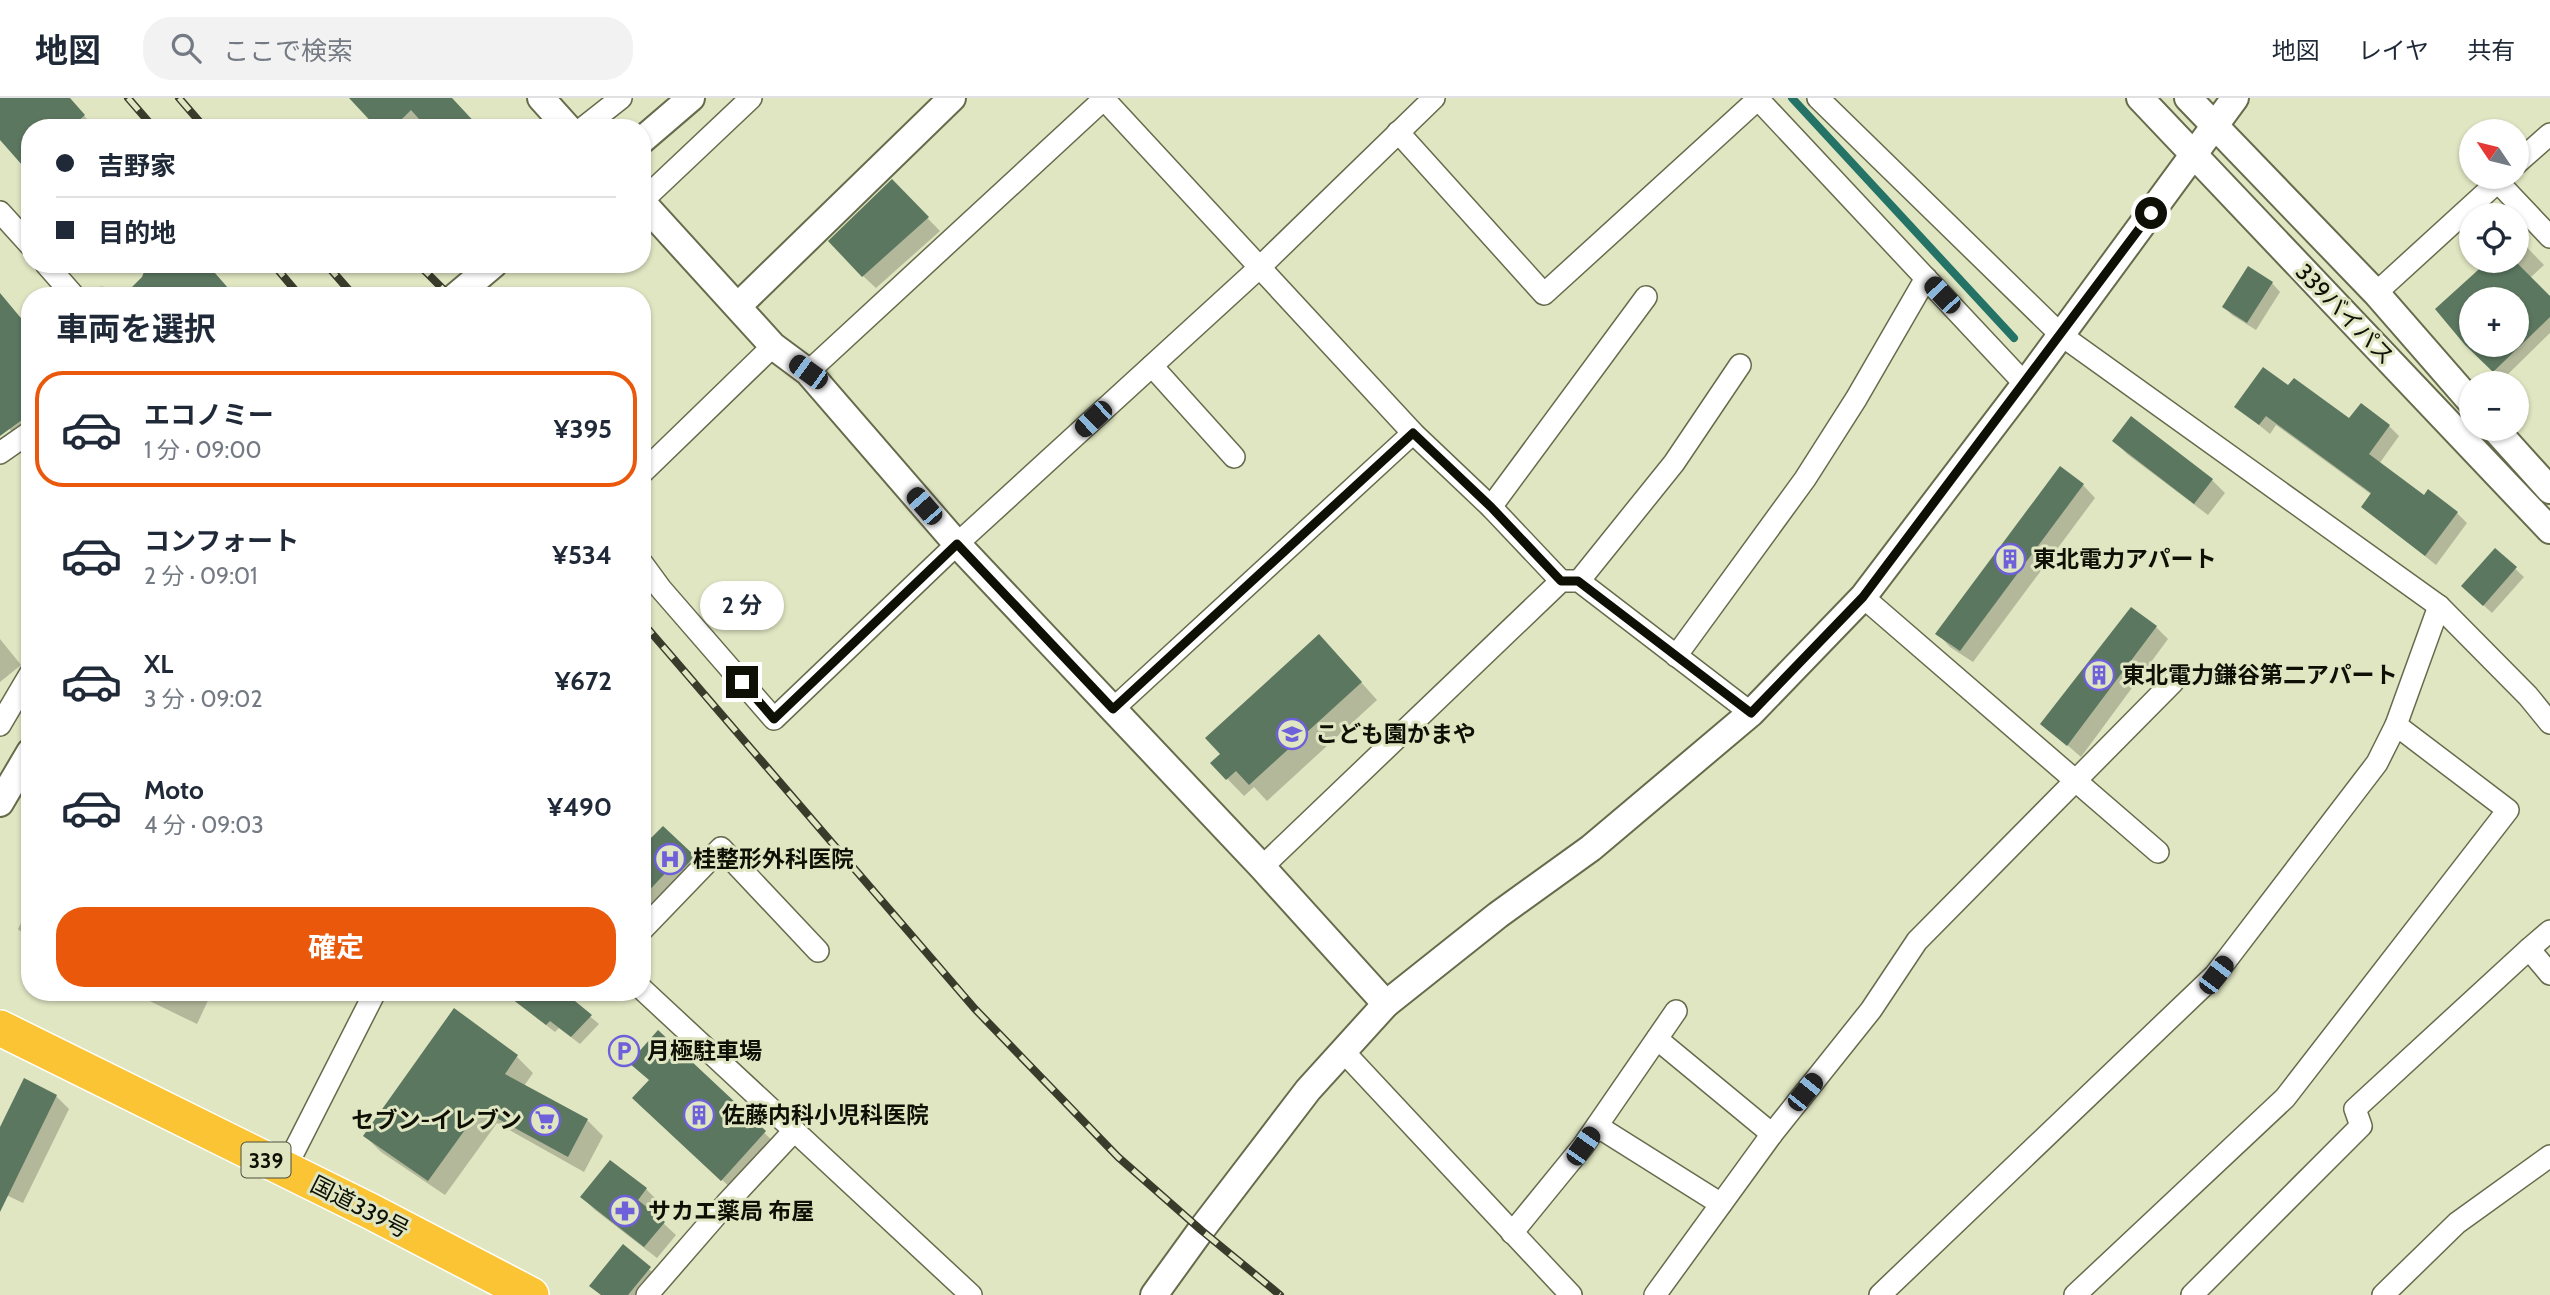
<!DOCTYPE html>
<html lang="ja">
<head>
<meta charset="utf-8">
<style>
	body { margin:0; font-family:Cabin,"Noto Sans JP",sans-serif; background:#f2f2f3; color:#1f2937; height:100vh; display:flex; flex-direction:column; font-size:26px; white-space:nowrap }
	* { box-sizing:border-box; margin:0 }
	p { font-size:23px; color:#747a83 }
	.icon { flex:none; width:38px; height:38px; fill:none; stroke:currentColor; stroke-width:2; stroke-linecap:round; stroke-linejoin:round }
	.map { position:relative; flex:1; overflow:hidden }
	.drawer { position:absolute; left:21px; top:189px; width:630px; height:714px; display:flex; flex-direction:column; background:#fff; border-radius:28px; box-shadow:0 2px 5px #0004 }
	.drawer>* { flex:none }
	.guide { position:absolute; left:21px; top:21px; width:630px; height:154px; border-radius:28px; box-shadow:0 2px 5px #0004; display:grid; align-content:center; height:154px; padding:0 35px; background:#fff }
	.needle { width:46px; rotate:305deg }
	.buttons { position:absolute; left:2459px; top:21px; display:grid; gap:14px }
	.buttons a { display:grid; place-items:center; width:70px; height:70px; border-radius:50%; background:#fff; box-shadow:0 2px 5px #0004; font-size:35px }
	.end { position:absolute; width:32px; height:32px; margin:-16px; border:9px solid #0e1005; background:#fff; box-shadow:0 0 0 4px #fff }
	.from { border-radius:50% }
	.bubble { position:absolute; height:49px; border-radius:24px; background:#fff; box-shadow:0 2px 5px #0004; font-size:23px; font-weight:700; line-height:49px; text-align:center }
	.car { position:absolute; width:21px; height:42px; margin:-21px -10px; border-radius:9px; box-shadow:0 0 5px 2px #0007; background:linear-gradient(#222 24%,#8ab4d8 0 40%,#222 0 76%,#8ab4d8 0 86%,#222 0) }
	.guide b { display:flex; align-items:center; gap:24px; height:66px; font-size:26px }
	.guide b+b { border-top:2px solid #e0e1e3 }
	.guide i { width:18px; height:18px; background:#1f2937 }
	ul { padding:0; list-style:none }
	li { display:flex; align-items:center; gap:21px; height:116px; margin:0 14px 10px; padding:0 21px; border:4px solid transparent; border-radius:28px }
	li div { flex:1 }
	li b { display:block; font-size:26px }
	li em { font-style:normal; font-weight:700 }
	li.active { border-color:#ea580c }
	li>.icon { width:63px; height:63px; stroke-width:1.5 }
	h2 { padding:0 35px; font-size:32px; line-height:84px }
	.action { display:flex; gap:14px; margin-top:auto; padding:14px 35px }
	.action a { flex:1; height:80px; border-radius:28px; background:#ea580c; color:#fff; font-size:28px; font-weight:700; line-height:80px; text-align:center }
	header { display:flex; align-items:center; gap:42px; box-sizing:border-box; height:98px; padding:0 35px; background:#fff; border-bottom:2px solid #e0e1e3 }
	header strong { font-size:33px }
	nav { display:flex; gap:38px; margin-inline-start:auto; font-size:24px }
	.search { width:490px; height:63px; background:#f2f2f3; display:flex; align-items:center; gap:18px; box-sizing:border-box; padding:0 24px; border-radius:28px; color:#747a83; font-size:26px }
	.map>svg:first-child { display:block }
	.shadow { fill:#0003; fill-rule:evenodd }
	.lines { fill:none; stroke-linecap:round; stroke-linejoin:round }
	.stream { stroke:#247366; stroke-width:8 }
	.building { fill:#5c7760; fill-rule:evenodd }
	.minor-casing { stroke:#666b4c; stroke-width:24 }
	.tertiary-casing { stroke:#666b4c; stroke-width:30 }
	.trunk-casing { stroke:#fff; stroke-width:38 }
	.minor { stroke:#fff; stroke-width:21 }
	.tertiary { stroke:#fff; stroke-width:26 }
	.trunk { stroke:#fac434; stroke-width:35 }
	.rail-casing { stroke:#393c2b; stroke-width:8 }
	.rail { stroke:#e0e6c2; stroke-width:5; stroke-dasharray:16; stroke-linecap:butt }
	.route { stroke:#0e1005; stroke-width:9 }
	.labels { text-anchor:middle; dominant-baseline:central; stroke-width:6; stroke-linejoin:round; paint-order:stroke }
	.shield { fill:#e0e6c2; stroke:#4d503e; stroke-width:2 }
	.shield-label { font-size:21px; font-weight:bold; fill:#0e1005 }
	.street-label { font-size:23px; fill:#0e1005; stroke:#e0e6c2 }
	.poi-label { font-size:23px; font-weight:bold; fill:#0e1005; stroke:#e0e6c2; text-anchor:start }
</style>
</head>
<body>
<header>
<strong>地図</strong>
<div class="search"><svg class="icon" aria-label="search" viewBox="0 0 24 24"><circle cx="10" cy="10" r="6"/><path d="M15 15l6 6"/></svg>ここで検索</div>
<nav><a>地図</a><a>レイヤ</a><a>共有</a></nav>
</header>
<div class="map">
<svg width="2550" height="1197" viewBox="0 0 2550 1197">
	<rect width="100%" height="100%" fill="#e0e6c2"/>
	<g class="shadow">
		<polygon points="0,0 68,0 87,21 77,30 30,30 0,39"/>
		<polygon points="352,0 452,0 479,30 379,30"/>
		<polygon points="892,84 940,133 876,190 863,178"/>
		<path d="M2517 139 2544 167 2530 180 2550 200V235L2503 281 2437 211 2490 163H2516ZM2471 201H2516V247H2471Z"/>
		<polygon points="207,166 235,198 109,198 100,188 128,195 144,180"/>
		<polygon points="2272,185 2280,194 2256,232 2232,217 2224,209"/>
		<polygon points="0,196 30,231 30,332 18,341 0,320"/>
		<polygon points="2289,290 2350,323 2389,328 2399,338 2379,366 2424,399 2457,415 2467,425 2436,467 2363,408 2372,397 2276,327 2270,336 2237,309"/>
		<polygon points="2114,343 2212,382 2225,395 2208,417 2127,356"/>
		<polygon points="2083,387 2095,400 1973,564 1950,549 1938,536"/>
		<polygon points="2495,452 2524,479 2492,515 2471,496"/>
		<polygon points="2156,529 2168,541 2081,659 2043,626"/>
		<polygon points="0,541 21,567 0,584"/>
		<polygon points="1335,555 1377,602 1267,703 1254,689 1244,698 1212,665"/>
		<polygon points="663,730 706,771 642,824 642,747 644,749"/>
		<polygon points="30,807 30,842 18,831"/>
		<polygon points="131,894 212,894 197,926"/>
		<polygon points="561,894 599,926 580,946 559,930 555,934 504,895"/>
		<polygon points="454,912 517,959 533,975 524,988 587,1022 603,1038 584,1074 497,1025 445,1097 381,1054 365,1038"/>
		<polygon points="658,935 776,1046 734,1093 646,1011"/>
		<polygon points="56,998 69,1011 23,1105 0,1094 0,1033"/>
		<polygon points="646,1091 659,1104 651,1114 676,1137 657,1160 595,1112 582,1099"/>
		<polygon points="623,1149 658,1179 643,1197 601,1197"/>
	</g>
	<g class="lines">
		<polyline class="stream" points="1792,0 2014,240"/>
	</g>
	<g class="building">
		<polygon points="0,0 70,0 85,17 70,30 30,30 30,76 0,42"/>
		<polygon points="349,0 452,0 480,30 427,30 411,12 393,30 377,30"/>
		<polygon points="892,81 929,119 862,179 828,143"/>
		<path d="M2488 163H2515L2550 198V219L2493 274 2465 247 2435 211ZM2471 201H2516V247H2471Z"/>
		<polygon points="147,166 207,166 235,198 123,198 142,179"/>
		<polygon points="2248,168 2273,184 2247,225 2222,209"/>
		<polygon points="0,195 30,231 30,316 0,338"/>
		<polygon points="2263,269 2288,287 2294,280 2349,320 2361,305 2390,327 2369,356 2424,397 2428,391 2458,414 2425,458 2361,409 2371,395 2266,318 2259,327 2234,309"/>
		<polygon points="2131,318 2213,381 2194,406 2112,343"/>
		<polygon points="2060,368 2084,386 1960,553 1935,536"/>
		<polygon points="2495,450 2517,469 2483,508 2461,488"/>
		<polygon points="2131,509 2157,528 2067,648 2040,626"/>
		<polygon points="1319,536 1362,584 1249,687 1236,673 1226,682 1210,665 1220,656 1205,640"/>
		<polygon points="663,728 695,758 681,773 673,767 642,800 642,749"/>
		<polygon points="503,894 564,894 592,917 571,939 550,923 546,927"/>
		<polygon points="454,910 518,957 505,976 588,1021 568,1059 480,1011 428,1083 363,1038"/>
		<polygon points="658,932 766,1033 721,1083 632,1000 649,982 629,965"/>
		<polygon points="24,980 57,997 0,1114 0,1029"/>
		<polygon points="610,1062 647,1090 638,1102 665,1124 644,1149 580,1099"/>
		<polygon points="623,1146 651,1169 628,1197 601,1197 589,1188"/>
	</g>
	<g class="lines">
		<g class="minor-casing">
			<g id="minor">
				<polyline points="1103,0 1413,335 1491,409 1561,483"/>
				<polyline points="1757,0 2025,286"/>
				<polyline points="1818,0 2061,237 2439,508 2528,598 2550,625"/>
				<polyline points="583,30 621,0"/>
				<polyline points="1398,34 1544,196 1758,1"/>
				<polyline points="2516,66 2550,36"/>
				<polyline points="2497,83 2550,139"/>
				<polyline points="642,103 751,0"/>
				<polyline points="0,114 30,147"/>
				<polyline points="46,166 74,198"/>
				<polyline points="2376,195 2503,79"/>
				<polyline points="1152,268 1234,359"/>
				<polyline points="808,274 1105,0"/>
				<polyline points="0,355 30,334"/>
				<polyline points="642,375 773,248"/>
				<polyline points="1491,409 1646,199"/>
				<polyline points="642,465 661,491 774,621 957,446 1260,169 1434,0"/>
				<polyline points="1579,483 1674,365 1740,267"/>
				<polyline points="1863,499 2158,754"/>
				<polyline points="1676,558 1805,381 1856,301 1926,180"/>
				<polyline points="1113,611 1413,335"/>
				<polyline points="0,627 30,576"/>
				<polyline points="1262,769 1561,483 1579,483 1751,615"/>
				<polyline points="642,832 721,750 818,853"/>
				<polyline points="2550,833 2529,851 2550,876"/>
				<polyline points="642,891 971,1197"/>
				<polyline points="1657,941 1772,1036"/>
				<polyline points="1342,952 1571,1197"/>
				<polyline points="1597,1028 1721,1106"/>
				<polyline points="285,1071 375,894"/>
				<polyline points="1512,1135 1583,1048 1676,913"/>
				<polyline points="647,1197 726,1106 794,1033"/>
				<polyline points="1655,1197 1772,1036 1871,912 1917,843 2173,584"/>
				<polyline points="1880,1197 2215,877 2377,665 2396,627 2439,508"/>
				<polyline points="2075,1197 2285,1000 2508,712 2396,627"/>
				<polyline points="2192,1197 2361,1028 2355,1011 2529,851"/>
				<polyline points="2383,1197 2457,1125 2550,1058"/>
			</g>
		</g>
		<g class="tertiary-casing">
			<g id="tertiary">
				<polyline points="541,0 568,30"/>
				<polyline points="2140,0 2550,432"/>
				<polyline points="2188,0 2376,195 2471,304"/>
				<polyline points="642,42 691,0"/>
				<polyline points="642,104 773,248 808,274 957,446 1262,769 1386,906"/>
				<polyline points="456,198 494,166"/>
				<polyline points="738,208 952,0"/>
				<polyline points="2495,331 2550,392"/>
				<polyline points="0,705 30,654"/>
				<polyline points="1154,1197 1201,1132 1308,992 1386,906 1498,817 1591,750 1751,615 1863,499 2025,286 2235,0"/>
			</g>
		</g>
		<g class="trunk-casing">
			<polyline id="trunk" points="0,930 370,1113 531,1197"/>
		</g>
		<use href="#minor" class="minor"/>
		<use href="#tertiary" class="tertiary"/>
		<use href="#trunk" class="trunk"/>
		<g class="rail-casing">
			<g id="rail">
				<polyline points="128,0 154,30"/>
				<polyline points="179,0 205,30"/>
				<polyline points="276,26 280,30"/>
				<polyline points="273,166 300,198"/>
				<polyline points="326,166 354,198"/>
				<polyline points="418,166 450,198"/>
				<polyline points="642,524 975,911 1118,1059 1201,1132 1280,1197"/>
			</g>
		</g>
		<use href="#rail" class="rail"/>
	</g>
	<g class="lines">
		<polyline class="route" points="742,584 774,621 957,446 1113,611 1413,335 1491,409 1561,483 1578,483 1751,615 1863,499 2151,115"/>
	</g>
	<defs>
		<g id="building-ring" transform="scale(1.575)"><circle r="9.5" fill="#e0e6c2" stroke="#6e60da" stroke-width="1.5"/><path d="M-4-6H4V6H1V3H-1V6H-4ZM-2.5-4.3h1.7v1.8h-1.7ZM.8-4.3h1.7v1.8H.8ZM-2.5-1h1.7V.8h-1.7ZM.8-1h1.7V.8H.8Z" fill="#6e60da"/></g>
		<g id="school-ring" transform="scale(1.575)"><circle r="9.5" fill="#e0e6c2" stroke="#6e60da" stroke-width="1.5"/><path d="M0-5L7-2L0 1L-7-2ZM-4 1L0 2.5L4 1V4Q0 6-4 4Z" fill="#6e60da"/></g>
		<g id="hospital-ring" transform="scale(1.575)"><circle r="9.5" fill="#e0e6c2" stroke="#6e60da" stroke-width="1.5"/><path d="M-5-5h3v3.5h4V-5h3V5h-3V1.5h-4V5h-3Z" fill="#6e60da"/></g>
		<g id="parking-ring" transform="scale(1.575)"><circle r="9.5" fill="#e0e6c2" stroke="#6e60da" stroke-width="1.5"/><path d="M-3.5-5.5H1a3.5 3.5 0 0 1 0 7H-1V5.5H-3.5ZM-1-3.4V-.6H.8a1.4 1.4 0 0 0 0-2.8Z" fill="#6e60da"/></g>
		<g id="supermarket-ring" transform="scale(1.575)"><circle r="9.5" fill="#e0e6c2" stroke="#6e60da" stroke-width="1.5"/><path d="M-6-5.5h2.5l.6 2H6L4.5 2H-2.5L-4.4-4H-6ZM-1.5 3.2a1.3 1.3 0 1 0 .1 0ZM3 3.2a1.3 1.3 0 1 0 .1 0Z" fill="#6e60da"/></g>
		<g id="pharmacy-ring" transform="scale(1.575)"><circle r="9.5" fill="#e0e6c2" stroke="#6e60da" stroke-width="1.5"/><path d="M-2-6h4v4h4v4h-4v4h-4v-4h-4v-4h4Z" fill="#6e60da"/></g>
	</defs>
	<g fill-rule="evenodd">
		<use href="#building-ring" x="2010" y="461"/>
		<use href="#building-ring" x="2099" y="577"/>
		<use href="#school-ring" x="1292" y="636"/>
		<use href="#hospital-ring" x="670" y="761"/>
		<use href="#parking-ring" x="624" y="953"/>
		<use href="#building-ring" x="699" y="1017"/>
		<use href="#supermarket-ring" x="545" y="1022"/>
		<use href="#pharmacy-ring" x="625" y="1113"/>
	</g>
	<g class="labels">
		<rect class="shield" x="241.5" y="1044.5" width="49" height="35" rx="5"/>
		<g class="shield-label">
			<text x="266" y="1062">339</text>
		</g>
		<g class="street-label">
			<text transform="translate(2345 216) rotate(46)">339バイパス</text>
			<text transform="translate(360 1109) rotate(27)">国道339号</text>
		</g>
		<g class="poi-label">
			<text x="2033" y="461">東北電力アパート</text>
			<text x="2122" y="577">東北電力鎌谷第二アパート</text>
			<text x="1315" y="636">こども園かまや</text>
			<text x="693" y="761">桂整形外科医院</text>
			<text x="647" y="953">月極駐車場</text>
			<text x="722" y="1017">佐藤内科小児科医院</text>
			<text x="522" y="1022" text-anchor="end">セブン-イレブン</text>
			<text x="648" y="1113">サカエ薬局 布屋</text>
		</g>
	</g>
</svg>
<div class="buttons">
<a><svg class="needle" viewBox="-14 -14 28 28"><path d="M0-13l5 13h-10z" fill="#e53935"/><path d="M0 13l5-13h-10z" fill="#747a83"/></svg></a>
<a><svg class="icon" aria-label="locate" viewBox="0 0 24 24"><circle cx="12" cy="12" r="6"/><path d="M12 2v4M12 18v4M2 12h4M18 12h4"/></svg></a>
<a>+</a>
<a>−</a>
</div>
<i class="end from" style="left:2151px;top:115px"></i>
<i class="end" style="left:742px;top:584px"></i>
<div class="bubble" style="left:700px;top:483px;width:84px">2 分</div>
<i class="car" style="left:1942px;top:197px;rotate:317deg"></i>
<i class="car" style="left:808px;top:274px;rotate:306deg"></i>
<i class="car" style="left:1093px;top:321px;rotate:227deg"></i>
<i class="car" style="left:924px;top:408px;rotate:319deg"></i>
<i class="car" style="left:2216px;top:877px;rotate:37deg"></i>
<i class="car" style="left:1805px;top:994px;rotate:39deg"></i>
<i class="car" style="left:1583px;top:1048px;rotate:35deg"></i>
<div class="guide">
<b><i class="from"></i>吉野家</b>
<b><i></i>目的地</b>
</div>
<section class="drawer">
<h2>車両を選択</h2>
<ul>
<li class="active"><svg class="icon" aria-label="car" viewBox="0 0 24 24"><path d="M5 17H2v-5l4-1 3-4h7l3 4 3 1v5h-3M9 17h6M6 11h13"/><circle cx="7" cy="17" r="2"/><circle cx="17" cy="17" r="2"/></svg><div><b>エコノミー</b><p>1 分 · 09:00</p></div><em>¥395</em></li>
<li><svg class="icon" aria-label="car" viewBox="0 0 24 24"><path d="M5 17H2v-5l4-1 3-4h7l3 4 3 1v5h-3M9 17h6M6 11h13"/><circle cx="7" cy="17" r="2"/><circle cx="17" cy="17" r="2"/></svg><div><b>コンフォート</b><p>2 分 · 09:01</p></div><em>¥534</em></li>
<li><svg class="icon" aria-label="car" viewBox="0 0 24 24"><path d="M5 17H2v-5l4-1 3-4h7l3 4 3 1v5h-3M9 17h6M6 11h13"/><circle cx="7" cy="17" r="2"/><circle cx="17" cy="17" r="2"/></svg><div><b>XL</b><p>3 分 · 09:02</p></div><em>¥672</em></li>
<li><svg class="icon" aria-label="car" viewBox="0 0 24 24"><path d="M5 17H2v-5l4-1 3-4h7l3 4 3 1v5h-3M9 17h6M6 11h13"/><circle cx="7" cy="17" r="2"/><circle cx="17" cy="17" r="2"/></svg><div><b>Moto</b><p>4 分 · 09:03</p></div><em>¥490</em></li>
</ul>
<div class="action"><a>確定</a></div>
</section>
</div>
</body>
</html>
